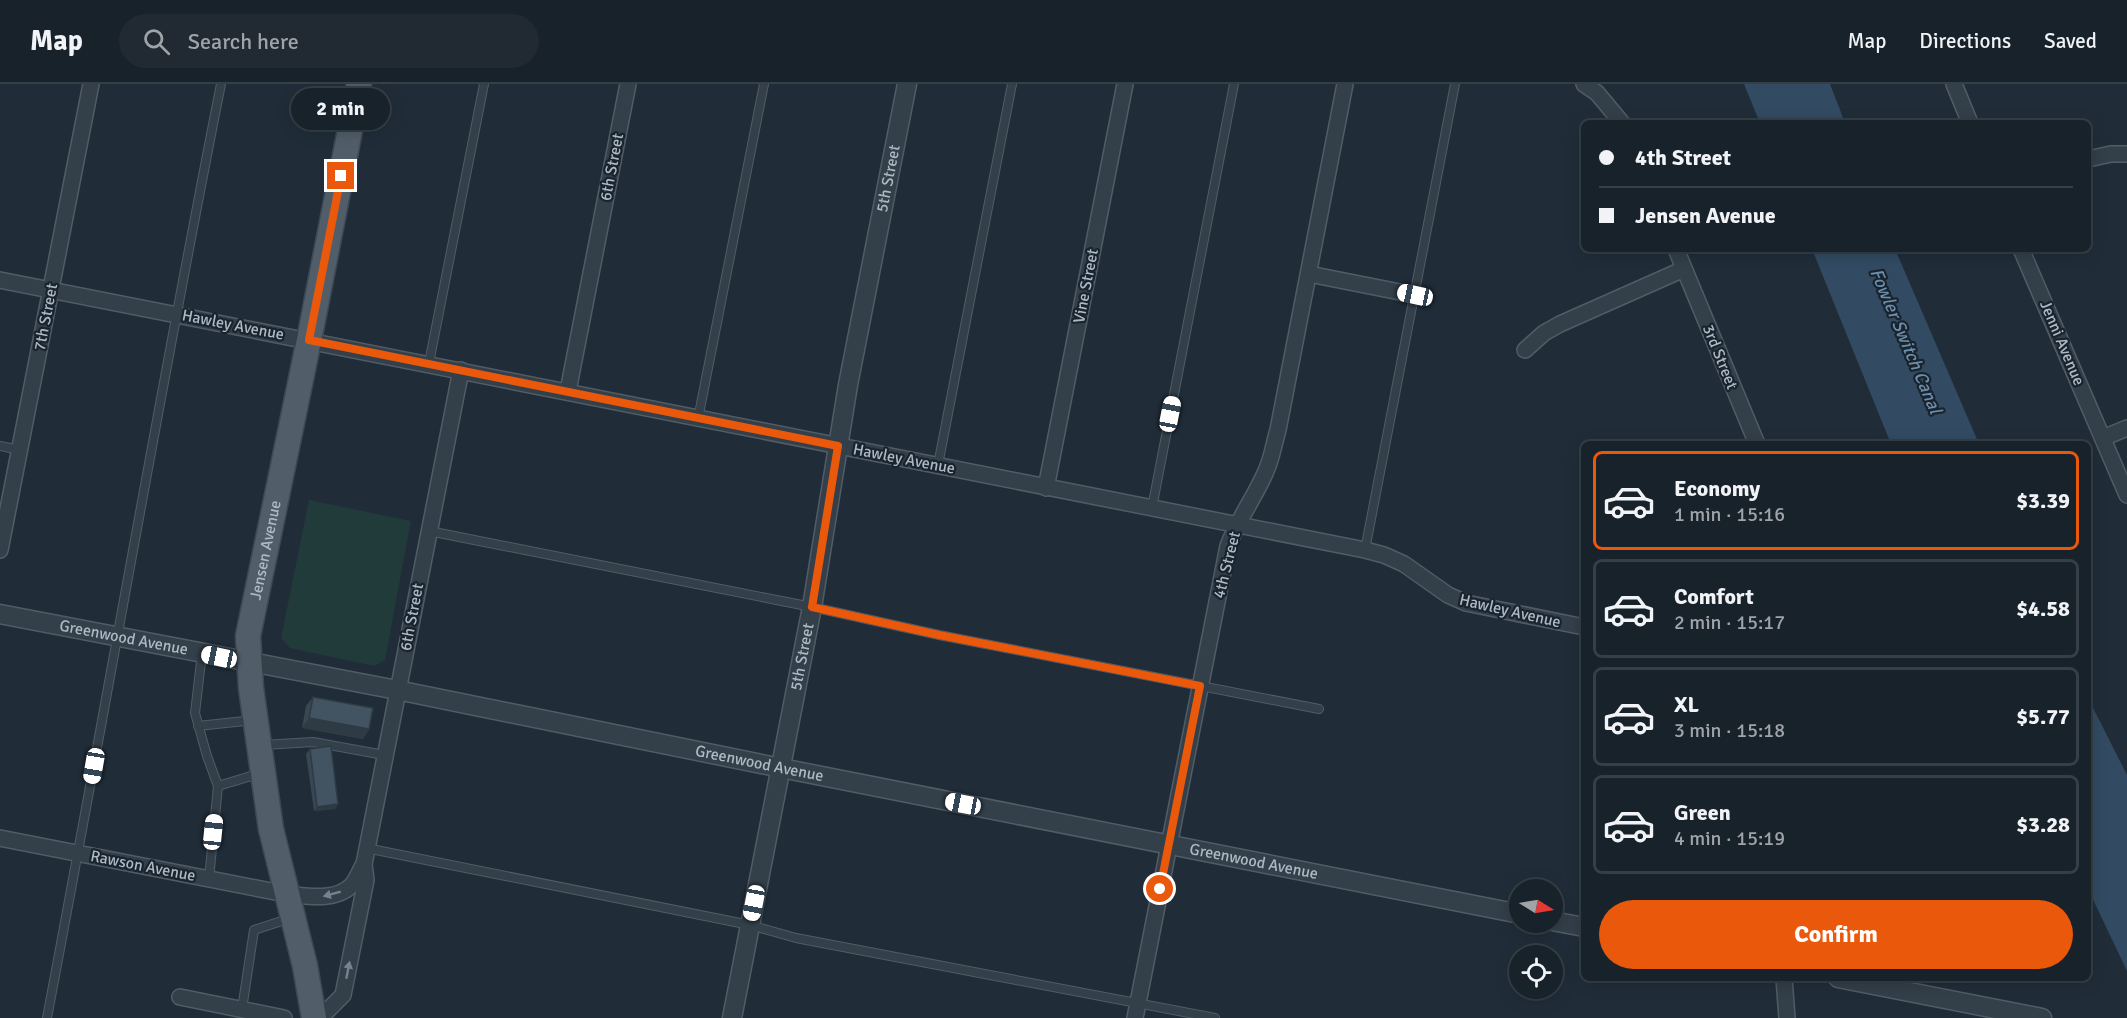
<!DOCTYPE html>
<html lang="en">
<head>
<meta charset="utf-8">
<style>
	body { margin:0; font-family:Signika,sans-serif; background:#212a33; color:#f1f3f6; height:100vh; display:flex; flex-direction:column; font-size:22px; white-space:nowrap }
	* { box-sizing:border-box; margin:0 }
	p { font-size:20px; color:#9fa4a9 }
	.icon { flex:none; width:33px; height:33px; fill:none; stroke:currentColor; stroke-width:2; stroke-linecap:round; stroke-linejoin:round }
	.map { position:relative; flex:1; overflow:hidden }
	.details { position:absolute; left:1581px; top:357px; width:510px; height:540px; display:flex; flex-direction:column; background:#18222b; border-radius:9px; box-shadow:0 3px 15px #0003,0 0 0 2px #363f47 }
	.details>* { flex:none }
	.top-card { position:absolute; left:1581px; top:36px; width:510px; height:132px; border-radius:9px; box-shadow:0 3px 15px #0003,0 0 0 2px #363f47; display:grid; align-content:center; height:132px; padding:0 18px; background:#18222b }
	.needle { width:39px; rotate:101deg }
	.fabs { position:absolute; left:1509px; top:795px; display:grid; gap:12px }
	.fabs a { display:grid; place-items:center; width:54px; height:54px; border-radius:50%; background:#18222b; box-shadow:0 3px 15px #0003,0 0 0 2px #363f47; font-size:30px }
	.end { position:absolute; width:27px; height:27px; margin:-14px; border:8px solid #ea580c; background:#fff; box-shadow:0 0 0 3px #fff }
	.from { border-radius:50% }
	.bubble { position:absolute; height:42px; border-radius:21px; background:#18222b; box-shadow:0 3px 15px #0003,0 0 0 2px #363f47; font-size:20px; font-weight:700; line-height:42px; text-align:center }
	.car { position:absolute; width:18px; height:36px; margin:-18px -9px; border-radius:8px; box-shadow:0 0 4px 2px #0007; background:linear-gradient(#fff 24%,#345 0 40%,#fff 0 76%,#345 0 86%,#fff 0) }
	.top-card b { display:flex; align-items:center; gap:21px; height:57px; font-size:22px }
	.top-card b+b { border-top:2px solid #363f47 }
	.top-card i { width:15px; height:15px; background:#f1f3f6 }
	ul { padding:10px 0 0; list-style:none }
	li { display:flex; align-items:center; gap:18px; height:99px; margin:0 12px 9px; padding:0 6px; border:3px solid #363f47; border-radius:9px }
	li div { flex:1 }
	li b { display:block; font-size:22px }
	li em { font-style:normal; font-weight:700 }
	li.active { border-color:#ea580c }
	li>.icon { width:54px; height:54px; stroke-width:1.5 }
	.cta { display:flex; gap:12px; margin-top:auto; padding:12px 18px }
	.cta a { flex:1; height:69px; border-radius:36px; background:#ea580c; color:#fff; font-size:24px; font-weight:700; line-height:69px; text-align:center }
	header { display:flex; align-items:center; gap:36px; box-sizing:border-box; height:84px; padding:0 30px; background:#18222b; border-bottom:2px solid #363f47 }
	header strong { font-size:28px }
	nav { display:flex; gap:33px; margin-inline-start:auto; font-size:21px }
	.search { width:420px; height:54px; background:#212a33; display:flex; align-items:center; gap:15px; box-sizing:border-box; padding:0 21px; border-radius:33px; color:#9fa4a9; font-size:22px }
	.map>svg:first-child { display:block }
	.green { fill:#213a3a }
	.water { fill:#324b62 }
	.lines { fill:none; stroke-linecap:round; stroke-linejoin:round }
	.service-casing { stroke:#515c67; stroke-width:10 }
	.minor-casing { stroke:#515c67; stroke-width:18 }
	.tertiary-casing { stroke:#515c67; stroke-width:21 }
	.primary-casing { stroke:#3d4853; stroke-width:27 }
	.service { stroke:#333f49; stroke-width:8 }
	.minor { stroke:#333f49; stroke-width:15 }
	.tertiary { stroke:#333f49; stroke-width:18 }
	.primary { stroke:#515e6a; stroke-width:24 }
	.wall { fill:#394753 }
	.shaded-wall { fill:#2e3a44 }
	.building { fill:#425361; stroke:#2e3a44; stroke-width:1.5 }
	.oneway { fill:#77828e }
	.route { stroke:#ea580c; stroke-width:8 }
	.labels { text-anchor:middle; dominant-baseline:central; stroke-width:4.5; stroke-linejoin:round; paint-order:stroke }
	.street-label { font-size:16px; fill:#aeb9c6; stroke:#19242e }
	.water-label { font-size:18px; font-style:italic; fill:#6c8eab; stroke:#19242e }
</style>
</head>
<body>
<header>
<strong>Map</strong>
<div class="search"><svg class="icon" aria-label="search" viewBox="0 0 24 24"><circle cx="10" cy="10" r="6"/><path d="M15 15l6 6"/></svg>Search here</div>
<nav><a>Map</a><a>Directions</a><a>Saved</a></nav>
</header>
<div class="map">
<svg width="2127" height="934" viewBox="0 0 2127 934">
	<rect width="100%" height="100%" fill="#202d39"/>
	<polygon class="green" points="309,416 411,437 385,576 374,582 290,564 281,554"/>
	<g class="water">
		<polygon points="1744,0 1830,0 1845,39 1760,39"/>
		<polygon points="1812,165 1895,165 1979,360 1891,360"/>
		<polygon points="2088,614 2127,691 2127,887 2088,805"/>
	</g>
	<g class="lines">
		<g class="service-casing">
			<g id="service">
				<polyline points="429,279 484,0"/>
				<polyline points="698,335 764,0"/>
				<polyline points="0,362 20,366"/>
				<polyline points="938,381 1012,0"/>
				<polyline points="1152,424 1234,0"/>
				<polyline points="429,447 812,523 939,551 1319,625"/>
				<polyline points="1365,466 1455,0"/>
				<polyline points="202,569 195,629 207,672 218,702 209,795"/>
				<polyline points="198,642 254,636"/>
				<polyline points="263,661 313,658 384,671"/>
				<polyline points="218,702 261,689"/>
				<polyline points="366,764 750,841 796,854 1215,934"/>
				<polyline points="242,925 254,846 291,834"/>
				<path d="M47 934C106 623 159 311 221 0"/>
			</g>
		</g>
		<g class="minor-casing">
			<g id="minor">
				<polyline points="1584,0 1597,9 1622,39"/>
				<polyline points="1954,0 1970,39"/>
				<polyline points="2088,75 2111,70 2127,70"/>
				<polyline points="1676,165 1757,360"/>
				<polyline points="2021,165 2127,411"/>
				<polyline points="1309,190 1415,211"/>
				<polyline points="0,196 1365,466 1384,471 1404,480 1448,511 1466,519 1584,543"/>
				<polyline points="1525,266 1544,249 1560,240 1684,185"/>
				<polyline points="568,307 628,0"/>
				<polyline points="2103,354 2127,344"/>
				<polyline points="1046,404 1125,0"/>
				<polyline points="0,466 91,0"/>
				<path d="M0 754 286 810C308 812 335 818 352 801 357 795 360 786 364 780L461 286"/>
				<polyline points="1784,894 1787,934"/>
				<polyline points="180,913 284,934"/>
				<polyline points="320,934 343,911 366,796 364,780"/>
				<path d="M1135 934 1228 462C1238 435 1255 413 1266 387 1272 374 1274 359 1278 346L1345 0"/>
			</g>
		</g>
		<g class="tertiary-casing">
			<g id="tertiary">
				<path id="s1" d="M0 530 397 606 781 684 1520 830"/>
				<polyline points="1552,837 1584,843"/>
				<polyline points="1838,894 2042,934"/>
				<path id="s2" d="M732 934 812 523 848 301 907 0"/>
			</g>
		</g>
		<g class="primary-casing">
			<g id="primary">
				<path id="s3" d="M314 934 305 882 271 745 251 604 248 552 309 256 359 0"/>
			</g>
		</g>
		<use href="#service" class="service"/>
		<use href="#minor" class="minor"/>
		<use href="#tertiary" class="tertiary"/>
		<use href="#primary" class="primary"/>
	</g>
	<g class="wall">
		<polygon points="313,613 369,645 363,655 302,644 306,622"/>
		<polygon points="310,665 338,720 335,725 314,727 306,670"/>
	</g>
	<g class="shaded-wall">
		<polygon points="309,634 369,645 363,655 302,644"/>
		<polygon points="338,720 335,725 314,727 317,723"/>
	</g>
	<g class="building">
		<polygon points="313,613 373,624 369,645 309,634"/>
		<polygon points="331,662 338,720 317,723 310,665"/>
	</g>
	<defs><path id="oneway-solid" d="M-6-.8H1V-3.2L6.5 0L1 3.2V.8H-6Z" transform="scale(1.5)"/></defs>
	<g class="oneway">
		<use href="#oneway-solid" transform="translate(332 810) rotate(165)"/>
		<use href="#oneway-solid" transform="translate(348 886) rotate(-79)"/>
	</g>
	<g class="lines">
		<polyline class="route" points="341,92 309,256 838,362 812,523 939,551 1200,602 1160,805"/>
	</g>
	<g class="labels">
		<g class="street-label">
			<text transform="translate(612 83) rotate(-79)">6th Street</text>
			<text stroke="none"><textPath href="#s2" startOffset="854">5th Street</textPath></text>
			<text transform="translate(1086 202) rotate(-79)">Vine Street</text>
			<text transform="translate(46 233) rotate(-79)">7th Street</text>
			<text transform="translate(233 241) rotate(11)">Hawley Avenue</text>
			<text transform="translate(2062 259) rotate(67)">Jenni Avenue</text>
			<text transform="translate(1720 273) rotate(68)">3rd Street</text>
			<text transform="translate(904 375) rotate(11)">Hawley Avenue</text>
			<text stroke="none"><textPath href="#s3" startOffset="476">Jensen Avenue</textPath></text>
			<text transform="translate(1227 481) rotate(-76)">4th Street</text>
			<text transform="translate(1510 527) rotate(13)">Hawley Avenue</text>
			<text transform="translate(412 533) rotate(-79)">6th Street</text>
			<text stroke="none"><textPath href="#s1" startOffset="126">Greenwood Avenue</textPath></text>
			<text stroke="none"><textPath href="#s2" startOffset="368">5th Street</textPath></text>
			<text stroke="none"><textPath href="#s1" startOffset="774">Greenwood Avenue</textPath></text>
			<text stroke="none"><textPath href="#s1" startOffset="1278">Greenwood Avenue</textPath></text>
			<text transform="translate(143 782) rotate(11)">Rawson Avenue</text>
		</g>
		<g class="water-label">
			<text transform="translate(1906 257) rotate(67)">Fowler Switch Canal</text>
		</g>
	</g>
</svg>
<div class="fabs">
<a><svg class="needle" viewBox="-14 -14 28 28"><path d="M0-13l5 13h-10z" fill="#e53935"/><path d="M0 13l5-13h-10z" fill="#9fa4a9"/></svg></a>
<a><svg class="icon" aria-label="locate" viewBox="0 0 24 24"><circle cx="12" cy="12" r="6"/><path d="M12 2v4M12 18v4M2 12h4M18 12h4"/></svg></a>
</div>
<i class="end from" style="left:1160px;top:805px"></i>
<i class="end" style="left:341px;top:92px"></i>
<div class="bubble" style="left:291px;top:4px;width:99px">2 min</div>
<i class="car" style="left:1415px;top:211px;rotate:282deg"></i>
<i class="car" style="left:1170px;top:330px;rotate:11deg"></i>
<i class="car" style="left:219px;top:573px;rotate:282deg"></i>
<i class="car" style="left:94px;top:682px;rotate:190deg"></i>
<i class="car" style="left:963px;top:720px;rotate:281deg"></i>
<i class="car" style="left:213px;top:748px;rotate:6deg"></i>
<i class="car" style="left:754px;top:819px;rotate:191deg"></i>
<div class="top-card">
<b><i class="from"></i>4th Street</b>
<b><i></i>Jensen Avenue</b>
</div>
<section class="details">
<ul>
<li class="active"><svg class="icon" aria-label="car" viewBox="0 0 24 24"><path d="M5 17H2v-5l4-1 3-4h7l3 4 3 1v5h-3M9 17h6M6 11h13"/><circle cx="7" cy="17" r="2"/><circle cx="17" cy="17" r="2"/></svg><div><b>Economy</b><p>1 min · 15:16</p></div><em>$3.39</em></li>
<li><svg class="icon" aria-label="car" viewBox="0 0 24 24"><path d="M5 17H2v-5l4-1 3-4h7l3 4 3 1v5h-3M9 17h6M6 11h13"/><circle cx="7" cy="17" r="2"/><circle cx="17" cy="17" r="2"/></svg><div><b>Comfort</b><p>2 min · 15:17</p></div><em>$4.58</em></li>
<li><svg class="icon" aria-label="car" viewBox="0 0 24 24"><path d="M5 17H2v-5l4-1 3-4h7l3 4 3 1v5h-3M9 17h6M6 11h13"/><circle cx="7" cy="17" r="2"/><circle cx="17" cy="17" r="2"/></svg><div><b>XL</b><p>3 min · 15:18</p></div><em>$5.77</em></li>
<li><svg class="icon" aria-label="car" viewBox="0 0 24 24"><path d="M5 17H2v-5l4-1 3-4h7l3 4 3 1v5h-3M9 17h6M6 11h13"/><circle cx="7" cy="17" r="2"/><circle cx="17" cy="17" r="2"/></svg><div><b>Green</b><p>4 min · 15:19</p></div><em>$3.28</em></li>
</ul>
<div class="cta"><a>Confirm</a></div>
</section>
</div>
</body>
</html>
